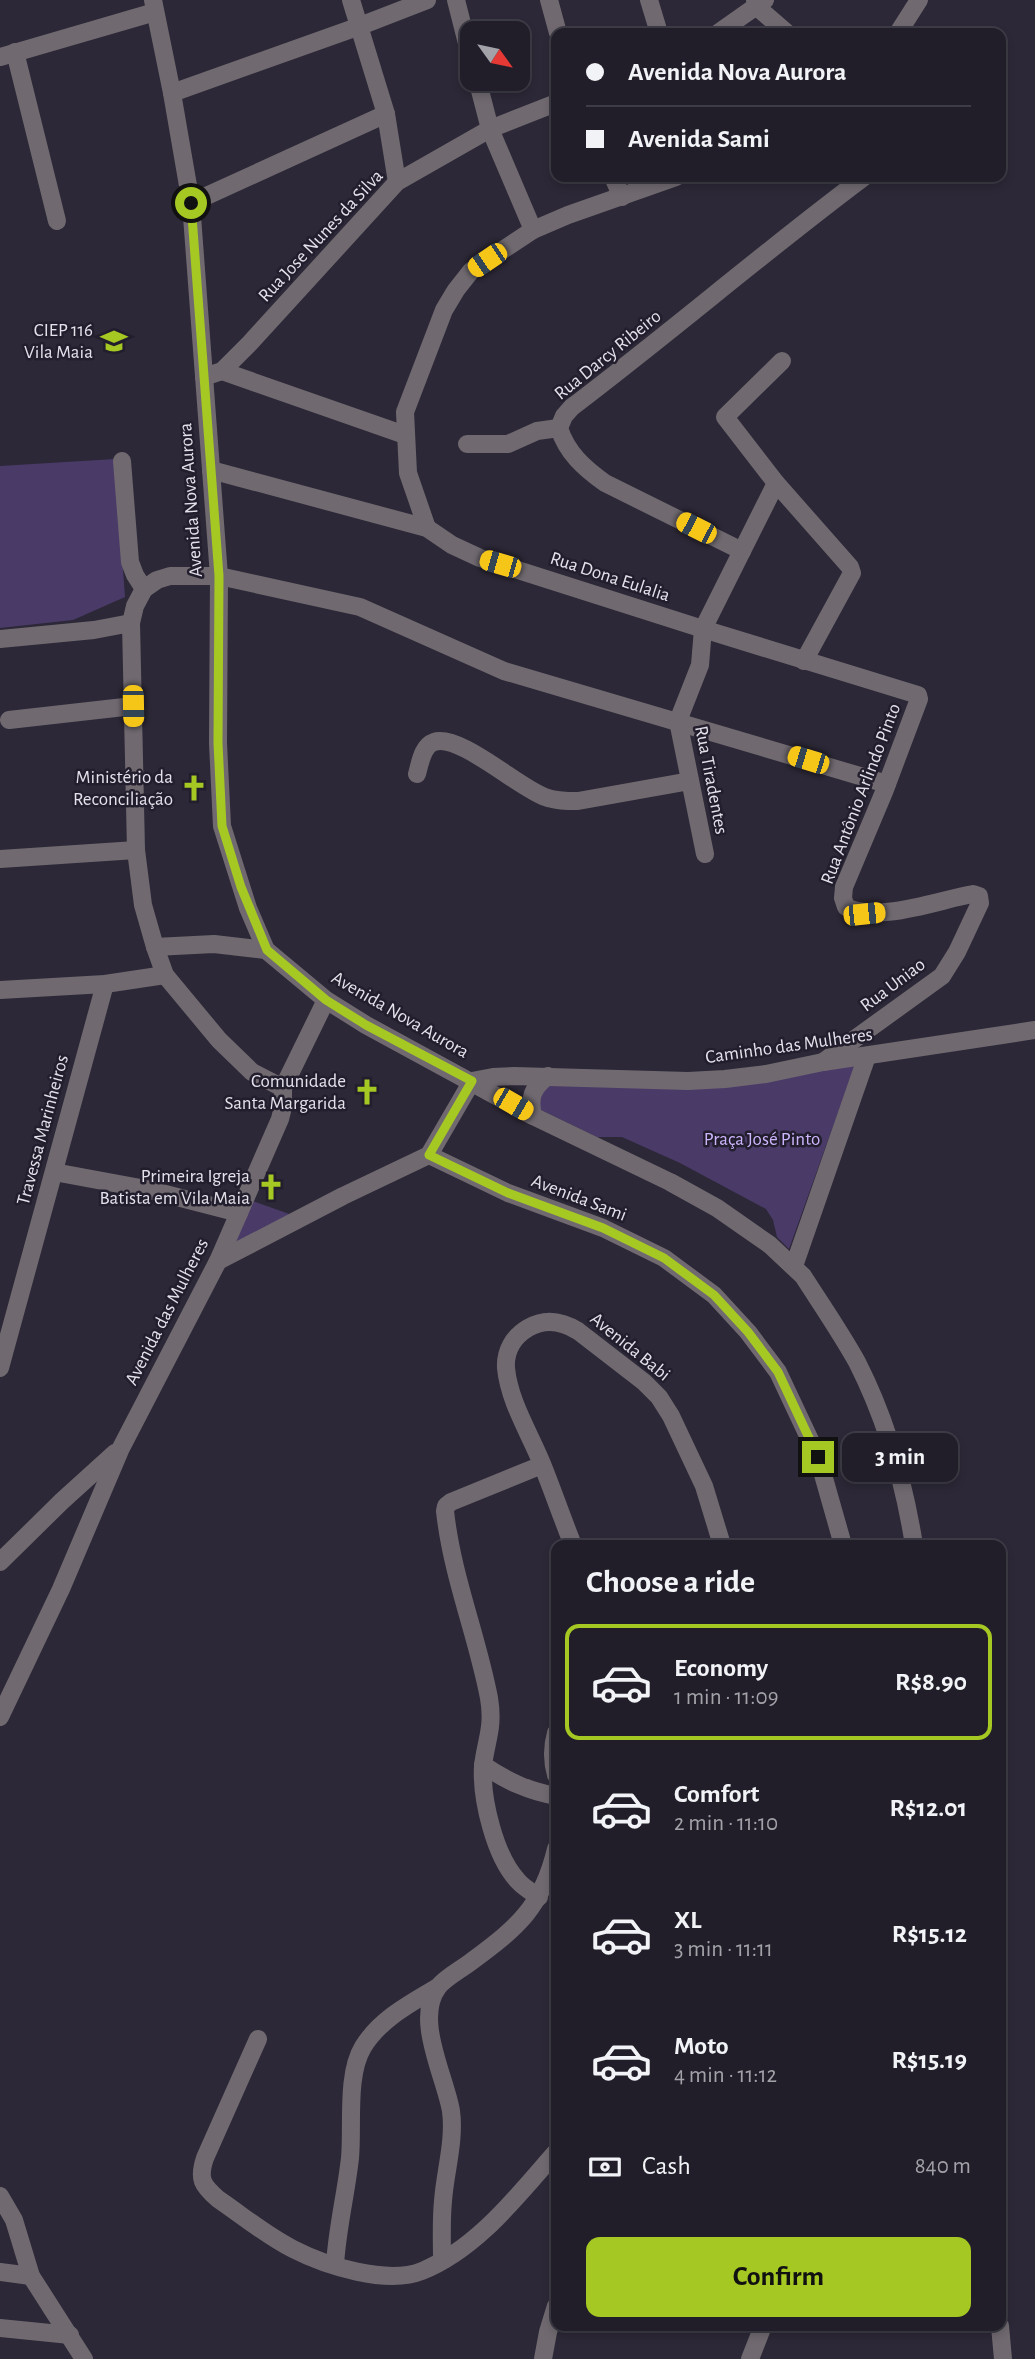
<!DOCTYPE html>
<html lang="en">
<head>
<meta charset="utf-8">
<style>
	body { margin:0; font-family:"Alegreya Sans",sans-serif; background:#2d2b35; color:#f1f3f6; height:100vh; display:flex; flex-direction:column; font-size:26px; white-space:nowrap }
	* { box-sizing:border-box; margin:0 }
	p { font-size:23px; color:#a2a2a8 }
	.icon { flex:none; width:38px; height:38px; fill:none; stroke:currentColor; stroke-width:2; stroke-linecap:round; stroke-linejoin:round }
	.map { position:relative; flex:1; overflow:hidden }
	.panel { position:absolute; left:551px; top:1540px; width:455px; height:791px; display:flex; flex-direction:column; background:#211e29; border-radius:14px; box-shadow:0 4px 10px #0003,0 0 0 2px #3e3c46 }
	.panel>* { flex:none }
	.guide { position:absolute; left:551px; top:28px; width:455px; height:154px; border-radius:14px; box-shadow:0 4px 10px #0003,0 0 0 2px #3e3c46; display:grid; align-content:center; height:154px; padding:0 35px; background:#211e29 }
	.needle { width:46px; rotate:123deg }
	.controls { position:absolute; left:460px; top:21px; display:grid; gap:14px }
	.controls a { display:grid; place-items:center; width:70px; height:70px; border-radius:14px; background:#211e29; box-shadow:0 4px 10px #0003,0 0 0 2px #3e3c46; font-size:35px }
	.end { position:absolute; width:32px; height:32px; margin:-16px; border:9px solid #a5c823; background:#111; box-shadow:0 0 0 4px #111 }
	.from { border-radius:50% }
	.bubble { position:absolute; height:49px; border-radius:14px; background:#211e29; box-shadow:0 4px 10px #0003,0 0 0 2px #3e3c46; font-size:23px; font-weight:700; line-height:49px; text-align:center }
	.car { position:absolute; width:21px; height:42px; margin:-21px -10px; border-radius:9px; box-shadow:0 0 5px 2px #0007; background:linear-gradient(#f5c518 24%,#345 0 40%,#f5c518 0 76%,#345 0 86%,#f5c518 0) }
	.guide b { display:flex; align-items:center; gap:24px; height:66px; font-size:26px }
	.guide b+b { border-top:2px solid #3e3c46 }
	.guide i { width:18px; height:18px; background:#f1f3f6 }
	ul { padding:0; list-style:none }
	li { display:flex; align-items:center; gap:21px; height:116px; margin:0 14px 10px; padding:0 21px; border:4px solid transparent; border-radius:14px }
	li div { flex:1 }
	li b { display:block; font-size:26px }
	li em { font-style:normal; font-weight:700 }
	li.on { border-color:#a5c823 }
	li>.icon { width:63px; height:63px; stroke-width:1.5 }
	h2 { padding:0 35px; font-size:32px; line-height:84px }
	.pay { display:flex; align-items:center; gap:18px; height:77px; padding:0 35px; font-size:26px }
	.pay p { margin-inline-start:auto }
	.action { display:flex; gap:14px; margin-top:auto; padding:14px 35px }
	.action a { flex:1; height:80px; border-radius:14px; background:#a5c823; color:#111; font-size:28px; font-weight:700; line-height:80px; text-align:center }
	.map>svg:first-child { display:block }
	.green { fill:#4a3a68 }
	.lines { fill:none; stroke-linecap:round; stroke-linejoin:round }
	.minor { stroke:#706a70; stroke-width:18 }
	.route { stroke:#a5c823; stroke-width:9 }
	.labels { text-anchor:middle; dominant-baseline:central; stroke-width:5; stroke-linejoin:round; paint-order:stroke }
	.street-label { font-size:19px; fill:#e4e1eb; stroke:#231e2d }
	.poi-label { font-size:19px; fill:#e4e1eb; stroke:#231e2d; text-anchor:end }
	.park-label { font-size:19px; fill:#ccb5fd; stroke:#231e2d }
</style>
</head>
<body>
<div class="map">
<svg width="1035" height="2359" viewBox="0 0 1035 2359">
	<rect width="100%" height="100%" fill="#2c2837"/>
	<g class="green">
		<polygon points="115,459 125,597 73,620 0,628 0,466"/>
		<polygon points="855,1065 789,1249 777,1237 773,1220 766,1209 680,1163 622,1137 597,1137 537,1108 541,1086"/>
		<polygon points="250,1200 295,1216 226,1252"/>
	</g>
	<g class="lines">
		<g class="minor">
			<path d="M153 0 172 93 191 203 219 576 218 743 222 826 248 908 266 950 326 1000 366 1025 533 1116 670 1182 717 1208 770 1245 803 1276C821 1304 841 1333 857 1362 886 1419 904 1482 914 1545"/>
			<polyline points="351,0 386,114 397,182"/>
			<polyline points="456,0 472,63"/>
			<polyline points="549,0 558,33"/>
			<polyline points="649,0 659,33"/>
			<polyline points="755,0 757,7 787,33"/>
			<polyline points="718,33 765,0"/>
			<polyline points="898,33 919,0"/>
			<polyline points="15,52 57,221"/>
			<polyline points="0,57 155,12"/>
			<polyline points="477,79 490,129 533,230"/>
			<polyline points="172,93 360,26 427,0"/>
			<polyline points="613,177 622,197"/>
			<polyline points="191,203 386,114"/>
			<polyline points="782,361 725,417 776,483 850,567 852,573 804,661"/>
			<polyline points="222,371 405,435"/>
			<polyline points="204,377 222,371 250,343 397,182 490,129 556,103"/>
			<polyline points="467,444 508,444 537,431 559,428"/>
			<polyline points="122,461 130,562 135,575 144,589 135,606 131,623 136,850 143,905 155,947 165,975 219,1040 252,1072 283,1088"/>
			<path d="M211 470 427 528 452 545 480 558 703 629 918 695 919 699 884 792 844 887 843 898 846 907C879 923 938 900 973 894L979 896 980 903 957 952 942 976 823 1062"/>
			<polyline points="427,528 408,473 405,412 444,310 456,290 471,271 533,230 568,215 676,177"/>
			<path d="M742 551 605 483C584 468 567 453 559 428L564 416 572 407C671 332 765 251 864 177"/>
			<polyline points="144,589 157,580 170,576 219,576 360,607 504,671 887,784"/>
			<polyline points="0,639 94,630 131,623"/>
			<polyline points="9,720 133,706"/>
			<path d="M417 774C420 764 422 746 434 742 459 733 519 788 545 797 555 801 567 801 578 801L690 781"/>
			<polyline points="705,854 678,721 700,665 703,629 776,483"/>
			<polyline points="0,859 136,850"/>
			<polyline points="155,947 214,944 266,950"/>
			<polyline points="0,990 105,984 165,975"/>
			<path d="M533 1116C529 1097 532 1088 548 1076"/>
			<polyline points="429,1155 508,1193 603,1228 664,1258 714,1295 748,1332 778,1372 818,1457 843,1545"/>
			<polyline points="54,1172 146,1189 239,1213"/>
			<polyline points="218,1261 343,1196 429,1155 472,1081 493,1077 514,1076 688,1081 725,1079 766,1074 823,1062 1035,1030"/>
			<polyline points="794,1266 867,1056"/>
			<polyline points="0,1368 105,984"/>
			<path d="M573 1545C562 1518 553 1491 542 1464 530 1434 509 1401 506 1368 505 1351 513 1337 528 1328 545 1318 562 1321 578 1331L644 1382 659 1397 671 1416 704 1486 722 1545"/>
			<polyline points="0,1562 62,1501 115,1453"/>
			<polyline points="0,1717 61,1589 121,1448 218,1261 280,1119 283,1107 283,1088 326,1000"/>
			<path d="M556 1733C552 1747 552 1761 556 1775"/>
			<path d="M483 1765C507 1781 528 1791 556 1796"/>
			<path d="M539 1897C532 1892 524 1888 518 1881 495 1857 481 1799 483 1766 486 1740 494 1728 489 1698 477 1635 452 1576 445 1511L446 1506 451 1502 542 1465"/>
			<path d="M258 2039 205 2158C198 2179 202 2185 218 2199 243 2216 267 2236 293 2249 326 2266 387 2285 422 2271 477 2249 518 2195 556 2152"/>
			<polyline points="0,2196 14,2220 31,2276 84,2359"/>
			<path d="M442 2260C442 2241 441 2221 443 2201 445 2172 455 2141 451 2111 445 2076 414 2019 438 1987 446 1977 462 1969 472 1961 518 1927 542 1907 556 1849"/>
			<path d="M335 2265C337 2229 346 2194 350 2158 353 2126 346 2075 363 2047 380 2019 411 2003 438 1987"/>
			<polyline points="0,2272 31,2276"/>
			<polyline points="1000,2326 1003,2359"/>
			<polyline points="0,2328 70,2335"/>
			<polyline points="543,2359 548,2332 556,2306"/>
			<polyline points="750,2359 763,2326"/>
		</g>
	</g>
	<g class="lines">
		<polyline class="route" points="191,203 219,576 218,743 222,826 241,887 267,950 326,1000 366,1025 472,1081 429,1155 508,1193 603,1228 664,1258 714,1295 748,1332 778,1372 818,1457"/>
	</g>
	<defs>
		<g id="school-bare" transform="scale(2.1)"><path d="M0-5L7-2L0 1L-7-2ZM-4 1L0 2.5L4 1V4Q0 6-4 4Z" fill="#a5c823" stroke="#231e2d" stroke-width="2.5" paint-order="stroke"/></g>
		<g id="church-bare" transform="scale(2.1)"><path d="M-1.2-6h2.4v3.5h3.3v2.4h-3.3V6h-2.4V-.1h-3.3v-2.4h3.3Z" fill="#a5c823" stroke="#231e2d" stroke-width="2.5" paint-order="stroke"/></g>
	</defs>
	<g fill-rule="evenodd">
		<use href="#school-bare" x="114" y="341"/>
		<use href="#church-bare" x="194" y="788"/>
		<use href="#church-bare" x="367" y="1092"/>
		<use href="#church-bare" x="271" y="1187"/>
	</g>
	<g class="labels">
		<g class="street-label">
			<text transform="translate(321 236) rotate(-47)">Rua Jose Nunes da Silva</text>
			<text transform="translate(608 355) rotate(-39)">Rua Darcy Ribeiro</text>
			<text transform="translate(191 500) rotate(-94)">Avenida Nova Aurora</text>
			<text transform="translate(610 577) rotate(18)">Rua Dona Eulalia</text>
			<text transform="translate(711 780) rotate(79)">Rua Tiradentes</text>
			<text transform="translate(861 794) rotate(-69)">Rua Antônio Arlindo Pinto</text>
			<text transform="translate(893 985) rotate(-37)">Rua Uniao</text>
			<text transform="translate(400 1015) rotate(30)">Avenida Nova Aurora</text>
			<text transform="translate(789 1046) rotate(-8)">Caminho das Mulheres</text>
			<text transform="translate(43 1130) rotate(-75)">Travessa Marinheiros</text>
			<text transform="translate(579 1198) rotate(21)">Avenida Sami</text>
			<text transform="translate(167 1312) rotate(-63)">Avenida das Mulheres</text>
			<text transform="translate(630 1347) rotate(39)">Avenida Babi</text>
		</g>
		<g class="poi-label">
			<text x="93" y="330">CIEP 116<tspan x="93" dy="22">Vila Maia</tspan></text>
			<text x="173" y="777">Ministério da<tspan x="173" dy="22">Reconciliação</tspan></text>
			<text x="346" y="1081">Comunidade<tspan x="346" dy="22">Santa Margarida</tspan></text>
			<text x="250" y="1176">Primeira Igreja<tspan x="250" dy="22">Batista em Vila Maia</tspan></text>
		</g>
		<g class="park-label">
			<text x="762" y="1139">Praça José Pinto</text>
		</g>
	</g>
</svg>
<div class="controls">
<a><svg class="needle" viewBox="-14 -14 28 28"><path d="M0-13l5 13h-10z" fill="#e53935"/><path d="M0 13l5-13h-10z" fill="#a2a2a8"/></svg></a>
</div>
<i class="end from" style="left:191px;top:203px"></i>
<i class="end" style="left:818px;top:1457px"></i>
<div class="bubble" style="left:842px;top:1433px;width:116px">3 min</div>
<i class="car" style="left:487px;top:260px;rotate:236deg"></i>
<i class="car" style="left:696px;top:528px;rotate:297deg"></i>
<i class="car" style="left:500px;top:564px;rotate:286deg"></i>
<i class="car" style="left:133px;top:706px;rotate:179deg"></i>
<i class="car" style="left:808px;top:760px;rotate:287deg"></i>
<i class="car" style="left:864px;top:914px;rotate:84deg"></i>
<i class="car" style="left:513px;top:1104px;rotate:120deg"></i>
<div class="guide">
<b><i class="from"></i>Avenida Nova Aurora</b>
<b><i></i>Avenida Sami</b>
</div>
<section class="panel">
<h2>Choose a ride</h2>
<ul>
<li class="on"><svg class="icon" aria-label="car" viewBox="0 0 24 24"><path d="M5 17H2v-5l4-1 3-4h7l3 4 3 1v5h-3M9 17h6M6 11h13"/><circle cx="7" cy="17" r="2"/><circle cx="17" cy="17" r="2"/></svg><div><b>Economy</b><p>1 min · 11:09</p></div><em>R$8.90</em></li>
<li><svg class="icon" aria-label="car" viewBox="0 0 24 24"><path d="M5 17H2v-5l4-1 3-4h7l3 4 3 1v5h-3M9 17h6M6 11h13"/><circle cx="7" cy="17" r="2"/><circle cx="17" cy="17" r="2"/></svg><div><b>Comfort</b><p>2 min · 11:10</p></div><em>R$12.01</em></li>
<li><svg class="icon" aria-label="car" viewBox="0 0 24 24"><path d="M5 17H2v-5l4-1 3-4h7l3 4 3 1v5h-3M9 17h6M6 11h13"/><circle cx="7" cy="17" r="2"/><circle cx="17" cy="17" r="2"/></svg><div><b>XL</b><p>3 min · 11:11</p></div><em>R$15.12</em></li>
<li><svg class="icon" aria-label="car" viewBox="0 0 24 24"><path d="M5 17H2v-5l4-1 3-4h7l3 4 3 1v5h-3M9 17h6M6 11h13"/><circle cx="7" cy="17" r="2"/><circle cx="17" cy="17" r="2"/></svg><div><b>Moto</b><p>4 min · 11:12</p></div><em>R$15.19</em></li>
</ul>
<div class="pay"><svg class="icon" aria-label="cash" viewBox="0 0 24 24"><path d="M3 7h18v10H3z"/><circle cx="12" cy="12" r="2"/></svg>Cash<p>840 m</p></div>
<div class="action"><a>Confirm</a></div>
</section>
</div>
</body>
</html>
